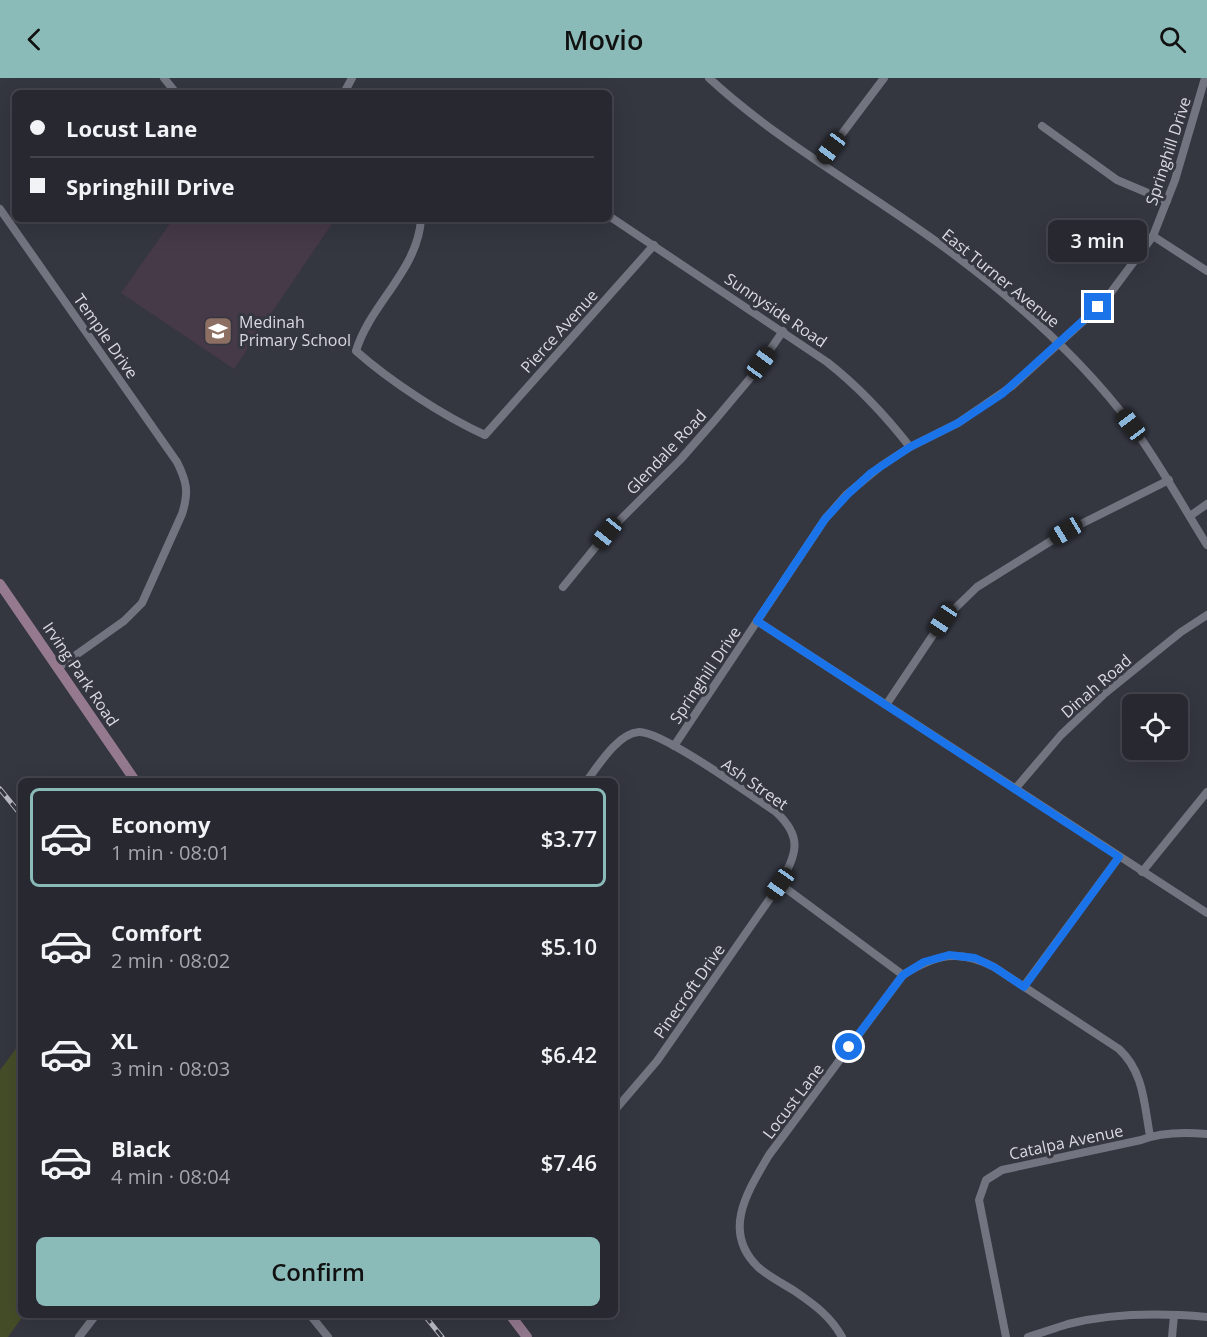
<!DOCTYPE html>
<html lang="en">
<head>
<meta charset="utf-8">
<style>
	body { margin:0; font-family:"Open Sans",sans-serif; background:#2f3038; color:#f1f3f6; height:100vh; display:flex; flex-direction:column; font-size:22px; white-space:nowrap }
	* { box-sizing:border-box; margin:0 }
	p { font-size:20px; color:#a4a6ab }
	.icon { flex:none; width:33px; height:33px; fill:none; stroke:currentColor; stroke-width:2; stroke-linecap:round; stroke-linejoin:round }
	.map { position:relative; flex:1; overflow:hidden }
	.side { position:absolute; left:18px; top:700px; width:600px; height:540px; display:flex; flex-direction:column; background:#272830; border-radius:9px; box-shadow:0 6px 24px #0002,0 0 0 2px #43444c }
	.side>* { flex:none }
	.top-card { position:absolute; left:12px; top:12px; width:600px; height:132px; border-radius:9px; box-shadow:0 6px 24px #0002,0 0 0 2px #43444c; display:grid; align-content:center; height:132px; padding:0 18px; background:#272830 }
	.fabs { position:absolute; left:1122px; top:616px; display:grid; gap:12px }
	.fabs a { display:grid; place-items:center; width:66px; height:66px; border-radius:9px; background:#272830; box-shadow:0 6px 24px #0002,0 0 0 2px #43444c; font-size:30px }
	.end { position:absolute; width:27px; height:27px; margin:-14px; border:8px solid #1a73e8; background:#fff; box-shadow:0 0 0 3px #fff }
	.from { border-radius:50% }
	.bubble { position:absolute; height:42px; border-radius:9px; background:#272830; box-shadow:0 6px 24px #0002,0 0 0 2px #43444c; font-size:20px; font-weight:600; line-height:42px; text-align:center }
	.car { position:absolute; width:18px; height:36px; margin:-18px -9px; border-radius:8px; box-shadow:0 0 4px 2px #0007; background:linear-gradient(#222 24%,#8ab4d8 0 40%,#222 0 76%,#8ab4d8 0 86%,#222 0) }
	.top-card b { display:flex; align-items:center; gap:21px; height:57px; font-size:22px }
	.top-card b+b { border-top:2px solid #43444c }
	.top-card i { width:15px; height:15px; background:#f1f3f6 }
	ul { padding:10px 0 0; list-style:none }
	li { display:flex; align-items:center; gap:18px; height:99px; margin:0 12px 9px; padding:0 6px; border:3px solid transparent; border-radius:9px }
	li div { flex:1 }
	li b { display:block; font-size:22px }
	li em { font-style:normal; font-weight:600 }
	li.active { border-color:#8bbbb9 }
	li>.icon { width:54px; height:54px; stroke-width:1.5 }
	.action { display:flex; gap:12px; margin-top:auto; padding:12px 18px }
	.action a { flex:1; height:69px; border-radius:9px; background:#8bbbb9; color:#111; font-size:24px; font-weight:600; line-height:69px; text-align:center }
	header { display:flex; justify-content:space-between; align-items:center; height:78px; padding:0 18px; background:#8bbbb9; color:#111; font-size:27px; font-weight:600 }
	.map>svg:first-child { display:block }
	.education { fill:#463948 }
	.green { fill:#454d28 }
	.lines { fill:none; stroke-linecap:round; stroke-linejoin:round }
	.street { stroke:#727580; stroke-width:8 }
	.secondary { stroke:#94798f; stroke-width:10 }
	.rail-casing { stroke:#bcbdc5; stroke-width:5 }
	.rail { stroke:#343640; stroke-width:3; stroke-dasharray:9; stroke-linecap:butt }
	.route { stroke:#1a73e8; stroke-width:8 }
	.labels { text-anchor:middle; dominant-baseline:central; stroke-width:6; stroke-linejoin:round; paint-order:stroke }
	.street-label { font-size:16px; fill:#d9dae1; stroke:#343640 }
	.poi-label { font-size:16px; fill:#d9dae1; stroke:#343640; text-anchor:start }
</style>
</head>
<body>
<header><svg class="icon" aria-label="back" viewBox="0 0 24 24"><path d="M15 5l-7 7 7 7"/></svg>Movio<svg class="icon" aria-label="search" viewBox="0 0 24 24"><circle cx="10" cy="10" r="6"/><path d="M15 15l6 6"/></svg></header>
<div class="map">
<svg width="1207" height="1259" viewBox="0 0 1207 1259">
	<rect width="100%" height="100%" fill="#343640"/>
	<polygon class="education" points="173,141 335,141 234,291 121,215"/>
	<polygon class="green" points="21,964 21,1238 23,1238 8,1259 0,1259 0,992"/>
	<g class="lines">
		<g class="street">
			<polyline points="164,0 176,15"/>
			<path d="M709 0C784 69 875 117 956 178 1021 227 1083 282 1132 348 1160 386 1182 427 1207 467"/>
			<polyline points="344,15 352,0"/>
			<polyline points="1042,48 1117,102 1167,123"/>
			<polyline points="820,85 884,0"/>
			<path d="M0 131 177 384C187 404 189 414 182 436L142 525 124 543 59 589"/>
			<path d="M609 138 827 284C859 309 885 337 910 369"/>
			<path d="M421 141C418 192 370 226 356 273 390 303 443 338 485 357L654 167"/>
			<polyline points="1153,158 1207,193"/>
			<polyline points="1190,438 1207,426"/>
			<polyline points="563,509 607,455 680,382 715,342 752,298 783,253"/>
			<polyline points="757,543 1207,835"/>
			<polyline points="886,627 943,542 977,509 1067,453 1169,402"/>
			<polyline points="674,668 825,441 847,416 881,388 910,369 958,345 1012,308 1090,237 1109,217 1153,158 1175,102 1205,0"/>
			<path d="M586 704C598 688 618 655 639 654 662 653 752 718 776 734 804 760 796 776 780 806L657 983 615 1032"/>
			<polyline points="1015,711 1061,657 1103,617 1181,554 1207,537"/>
			<polyline points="1142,794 1207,714"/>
			<polyline points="780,806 903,897"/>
			<polyline points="1024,908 1119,779"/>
			<polyline points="311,1238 328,1259"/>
			<polyline points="79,1259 95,1238"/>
			<path d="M842 1259C831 1239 815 1227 796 1214 784 1206 769 1199 758 1189 721 1153 748 1113 769 1077L903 897C935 877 959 870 994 889L1119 971C1144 994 1144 1026 1150 1058"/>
			<path d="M1006 1259 979 1122 986 1102 1002 1092 1141 1062C1161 1054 1186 1054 1207 1056"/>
			<path d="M1028 1259C1041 1255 1055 1250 1068 1246 1112 1235 1162 1235 1207 1239"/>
			<polyline points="1172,1259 1174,1237"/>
		</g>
		<g class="secondary">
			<polyline points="0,506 136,704"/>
			<polyline points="511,1238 527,1259"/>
		</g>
		<g class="rail-casing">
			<g id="rail">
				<polyline points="0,711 21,737"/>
				<polyline points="425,1238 442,1259"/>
			</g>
		</g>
		<use href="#rail" class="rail"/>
	</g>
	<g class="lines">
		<polyline class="route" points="849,969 903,897 924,884 949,877 975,880 994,889 1024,909 1119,779 757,543 825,441 848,416 871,395 910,369 958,345 1002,316 1098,229"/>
	</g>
	<defs>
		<g id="school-square" transform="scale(1.5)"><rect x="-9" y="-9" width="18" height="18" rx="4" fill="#8d6e63" stroke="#343640"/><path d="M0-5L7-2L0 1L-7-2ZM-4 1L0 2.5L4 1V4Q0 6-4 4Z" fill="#fff"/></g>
	</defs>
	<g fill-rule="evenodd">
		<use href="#school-square" x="218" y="253"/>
	</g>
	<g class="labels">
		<g class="street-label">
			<text transform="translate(1168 73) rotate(-72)">Springhill Drive</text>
			<text transform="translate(1001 200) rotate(39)">East Turner Avenue</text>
			<text transform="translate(776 232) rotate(34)">Sunnyside Road</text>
			<text transform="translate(559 253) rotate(-48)">Pierce Avenue</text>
			<text transform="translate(106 258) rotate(55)">Temple Drive</text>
			<text transform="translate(666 374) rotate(-47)">Glendale Road</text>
			<text transform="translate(81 596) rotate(56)">Irving Park Road</text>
			<text transform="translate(705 597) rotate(-56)">Springhill Drive</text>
			<text transform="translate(1096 608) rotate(-41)">Dinah Road</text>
			<text transform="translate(755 706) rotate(35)">Ash Street</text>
			<text transform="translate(689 913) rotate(-55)">Pinecroft Drive</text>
			<text transform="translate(793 1023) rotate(-53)">Locust Lane</text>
			<text transform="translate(1066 1064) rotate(-12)">Catalpa Avenue</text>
		</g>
		<g class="poi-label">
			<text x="239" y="244">Medinah<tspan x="239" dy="18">Primary School</tspan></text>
		</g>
	</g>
</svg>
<div class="fabs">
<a><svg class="icon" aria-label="locate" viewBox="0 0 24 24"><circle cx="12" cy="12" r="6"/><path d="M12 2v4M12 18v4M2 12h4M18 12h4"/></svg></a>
</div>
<i class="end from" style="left:849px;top:969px"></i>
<i class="end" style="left:1098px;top:229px"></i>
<div class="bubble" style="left:1048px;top:142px;width:99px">3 min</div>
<i class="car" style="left:831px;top:70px;rotate:217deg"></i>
<i class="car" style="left:761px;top:285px;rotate:36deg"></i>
<i class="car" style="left:1131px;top:347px;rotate:323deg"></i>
<i class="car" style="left:1066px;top:453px;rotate:239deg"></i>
<i class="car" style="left:607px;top:455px;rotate:219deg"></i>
<i class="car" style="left:943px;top:542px;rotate:214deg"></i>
<i class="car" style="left:780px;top:806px;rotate:215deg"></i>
<div class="top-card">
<b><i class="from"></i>Locust Lane</b>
<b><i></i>Springhill Drive</b>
</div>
<section class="side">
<ul>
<li class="active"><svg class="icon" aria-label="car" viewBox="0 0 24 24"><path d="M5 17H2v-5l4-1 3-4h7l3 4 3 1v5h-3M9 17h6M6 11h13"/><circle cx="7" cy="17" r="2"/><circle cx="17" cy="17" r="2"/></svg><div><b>Economy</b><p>1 min · 08:01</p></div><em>$3.77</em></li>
<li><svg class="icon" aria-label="car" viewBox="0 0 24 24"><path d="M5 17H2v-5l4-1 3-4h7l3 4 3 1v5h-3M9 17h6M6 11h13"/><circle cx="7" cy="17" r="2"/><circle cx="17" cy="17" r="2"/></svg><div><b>Comfort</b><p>2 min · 08:02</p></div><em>$5.10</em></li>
<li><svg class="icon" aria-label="car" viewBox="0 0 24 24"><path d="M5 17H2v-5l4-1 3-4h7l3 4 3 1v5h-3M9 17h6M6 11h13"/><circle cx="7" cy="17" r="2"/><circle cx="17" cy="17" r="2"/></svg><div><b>XL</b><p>3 min · 08:03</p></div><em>$6.42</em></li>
<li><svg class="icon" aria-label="car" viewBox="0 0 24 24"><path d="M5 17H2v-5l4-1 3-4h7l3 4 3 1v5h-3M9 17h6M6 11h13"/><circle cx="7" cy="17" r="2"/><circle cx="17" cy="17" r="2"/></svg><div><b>Black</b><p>4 min · 08:04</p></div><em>$7.46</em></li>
</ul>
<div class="action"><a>Confirm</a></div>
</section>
</div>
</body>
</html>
